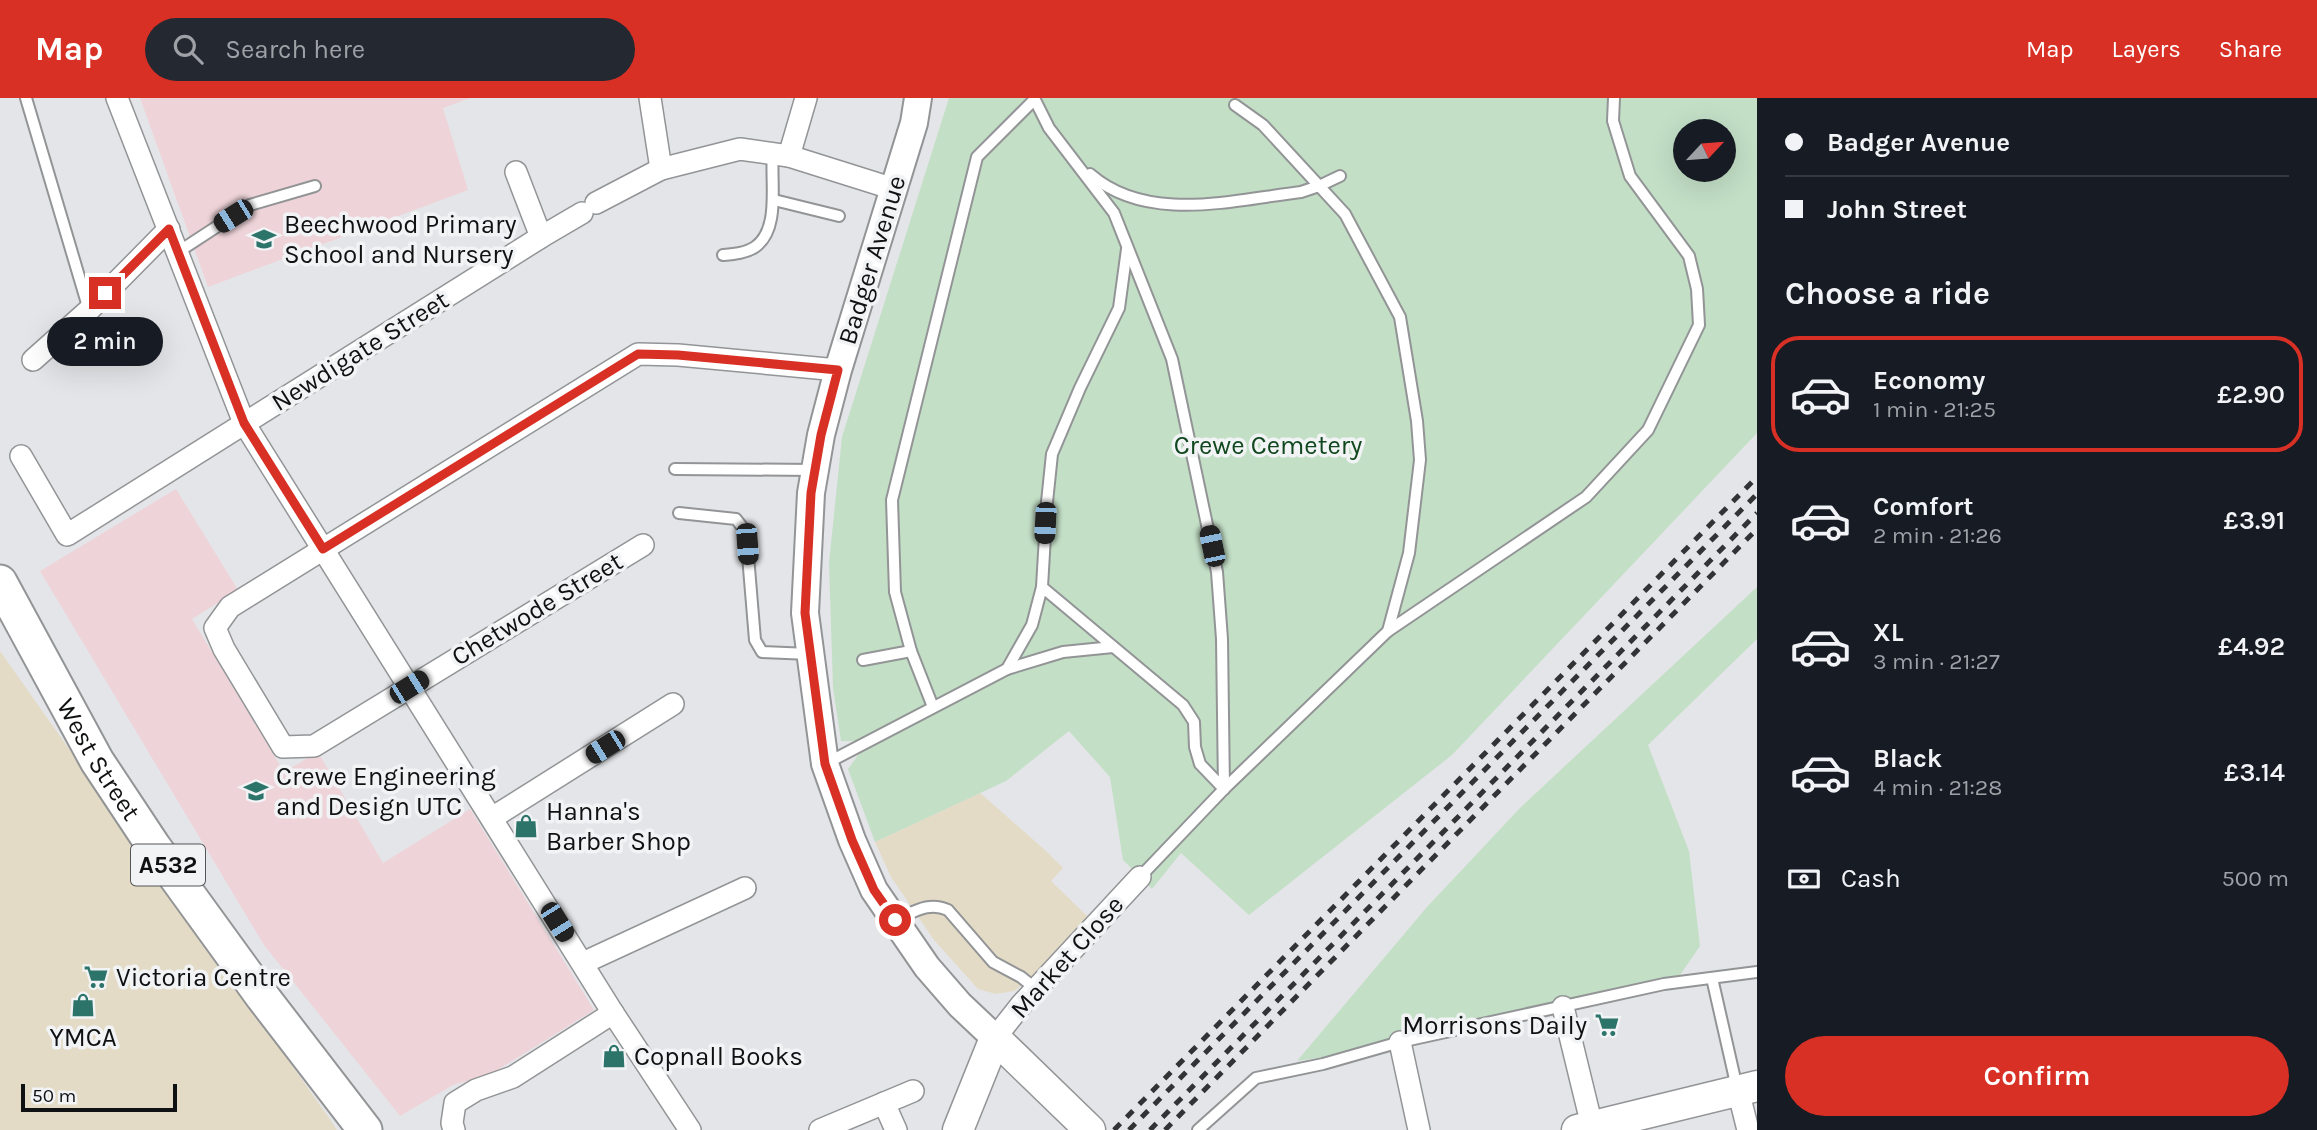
<!DOCTYPE html>
<html lang="en">
<head>
<meta charset="utf-8">
<style>
	body { margin:0; font-family:Karla,sans-serif; background:#242831; color:#f1f3f6; height:100vh; display:flex; flex-direction:column; font-size:26px; white-space:nowrap }
	* { box-sizing:border-box; margin:0 }
	p { font-size:23px; color:#9ea1a6 }
	.icon { flex:none; width:38px; height:38px; fill:none; stroke:currentColor; stroke-width:2; stroke-linecap:round; stroke-linejoin:round }
	.map { position:relative; flex:1; overflow:hidden }
	.drawer { display:flex; flex-direction:column; background:#171b24; width:560px }
	.drawer>* { flex:none }
	.top-card { display:grid; align-content:center; height:154px; padding:0 28px; background:#171b24 }
	.needle { width:46px; rotate:64deg }
	.fabs { position:absolute; left:1673px; top:21px; display:grid; gap:14px }
	.fabs a { display:grid; place-items:center; width:63px; height:63px; border-radius:50%; background:#171b24; box-shadow:0 7px 28px #0002; font-size:35px }
	.scale { position:absolute; left:21px; bottom:18px; width:156px; box-sizing:border-box; padding-left:7px; border:4px solid #101112; border-top:0; font-size:19px; line-height:24px; white-space:nowrap; color:#101112; -webkit-text-stroke:5px #f1f3f5; paint-order:stroke }
	.end { position:absolute; width:32px; height:32px; margin:-16px; border:9px solid #d93025; background:#fff; box-shadow:0 0 0 4px #fff }
	.from { border-radius:50% }
	.bubble { position:absolute; height:49px; border-radius:24px; background:#171b24; box-shadow:0 7px 28px #0002; font-size:23px; font-weight:600; line-height:49px; text-align:center }
	.car { position:absolute; width:21px; height:42px; margin:-21px -10px; border-radius:9px; box-shadow:0 0 5px 2px #0007; background:linear-gradient(#222 24%,#8ab4d8 0 40%,#222 0 76%,#8ab4d8 0 86%,#222 0) }
	.top-card b { display:flex; align-items:center; gap:24px; height:66px; font-size:26px }
	.top-card b+b { border-top:2px solid #363941 }
	.top-card i { width:18px; height:18px; background:#f1f3f6 }
	ul { padding:0; list-style:none }
	li { display:flex; align-items:center; gap:21px; height:116px; margin:0 14px 10px; padding:0 14px; border:4px solid transparent; border-radius:28px }
	li div { flex:1 }
	li b { display:block; font-size:26px }
	li em { font-style:normal; font-weight:600 }
	li.current { border-color:#d93025 }
	li>.icon { width:63px; height:63px; stroke-width:1.5 }
	h2 { padding:0 28px; font-size:32px; line-height:84px }
	.pay { display:flex; align-items:center; gap:18px; height:77px; padding:0 28px; font-size:26px }
	.pay p { margin-inline-start:auto }
	.primary-button { display:flex; gap:14px; margin-top:auto; padding:14px 28px }
	.primary-button a { flex:1; height:80px; border-radius:42px; background:#d93025; color:#fff; font-size:28px; font-weight:600; line-height:80px; text-align:center }
	header { display:flex; align-items:center; gap:42px; box-sizing:border-box; height:98px; padding:0 35px; background:#d93025; color:#fff }
	header strong { font-size:33px }
	nav { display:flex; gap:38px; margin-inline-start:auto; font-size:24px }
	.search { width:490px; height:63px; background:#242831; display:flex; align-items:center; gap:18px; box-sizing:border-box; padding:0 24px; border-radius:38px; color:#9ea1a6; font-size:26px }
	main { display:flex; flex:1; min-height:0 }
	.map>svg:first-child { display:block }
	.commercial { fill:#e4dbc6 }
	.education { fill:#eed4d9 }
	.green { fill:#c3dfc6; fill-rule:evenodd }
	.lines { fill:none; stroke-linecap:round; stroke-linejoin:round }
	.service-casing { stroke:#929496; stroke-width:14 }
	.minor-casing { stroke:#929496; stroke-width:24 }
	.tertiary-casing { stroke:#929496; stroke-width:30 }
	.secondary-casing { stroke:#929496; stroke-width:33 }
	.primary-casing { stroke:#929496; stroke-width:37 }
	.service { stroke:#fff; stroke-width:10 }
	.minor { stroke:#fff; stroke-width:21 }
	.tertiary { stroke:#fff; stroke-width:26 }
	.secondary { stroke:#fff; stroke-width:30 }
	.primary { stroke:#fff; stroke-width:33 }
	.rail { stroke:#323334; stroke-width:5; stroke-dasharray:9 9; stroke-linecap:butt }
	.route { stroke:#d93025; stroke-width:9 }
	.labels { text-anchor:middle; dominant-baseline:central; stroke-width:7; stroke-linejoin:round; paint-order:stroke }
	.shield { fill:#f1f3f5; stroke:#545556; stroke-width:2 }
	.shield-label { font-size:24px; font-weight:bold; fill:#101112 }
	.poi-label { font-size:26px; fill:#101112; stroke:#f1f3f5; text-anchor:start }
	.street-label { font-size:26px; fill:#101112; stroke:#f1f3f5 }
	.park-label { font-size:26px; fill:#10471e; stroke:#f1f3f5 }
</style>
</head>
<body>
<header>
<strong>Map</strong>
<div class="search"><svg class="icon" aria-label="search" viewBox="0 0 24 24"><circle cx="10" cy="10" r="6"/><path d="M15 15l6 6"/></svg>Search here</div>
<nav><a>Map</a><a>Layers</a><a>Share</a></nav>
</header>
<main>
<div class="map">
<svg width="1757" height="1032" viewBox="0 0 1757 1032">
	<rect width="100%" height="100%" fill="#e4e5e8"/>
	<g class="commercial">
		<polygon points="0,553 329,1020 337,1032 0,1032"/>
		<polygon points="980,695 1045,752 1063,770 1051,783 1088,819 1027,883 1014,893 996,896 978,891 934,842 891,779 875,744"/>
	</g>
	<g class="education">
		<polygon points="140,0 470,0 443,10 468,92 208,189"/>
		<polygon points="176,391 238,492 192,521 284,674 318,654 383,765 470,711 594,912 491,976 453,987 400,1018 264,847 40,473"/>
	</g>
	<g class="green">
		<path d="M949 0H1757V335L1452 657 1249 817 1181 755 1152 791 1123 762 1110 679 1069 633 1006 683 875 744 848 671 861 653 856 643H841L833 589 829 465 842 339ZM1685 33H1724V72H1685Z"/>
		<polygon points="1757,489 1757,541 1648,647 1689,753 1700,848 1680,877 1399,938 1330,958 1297,963 1427,809 1521,709"/>
	</g>
	<g class="lines">
		<g class="service-casing">
			<g id="service">
				<polyline points="26,0 89,212"/>
				<polyline points="1034,0 1049,30 1114,115 1172,261 1217,474 1222,541 1224,691"/>
				<path d="M1090 76C1147 126 1233 102 1301 94L1319 88 1340 78"/>
				<polyline points="774,102 839,118"/>
				<polyline points="1127,151 1119,210 1080,290 1052,356 1047,404 1042,489 1183,607 1194,624 1195,649 1200,666 1224,691"/>
				<polyline points="178,154 250,107 315,88"/>
				<path d="M723 157C734 156 746 155 755 149 781 131 770 83 773 56"/>
				<polyline points="675,371 815,372"/>
				<polyline points="679,415 736,421 743,430 747,446 755,542 762,554 810,556"/>
				<polyline points="1388,533 1586,399 1648,332 1699,227 1697,191 1689,158 1630,78 1613,23 1614,0"/>
				<polyline points="863,562 911,553"/>
				<polyline points="1007,571 1032,527 1042,489"/>
				<polyline points="933,609 911,553 895,494 892,402 977,59 1034,2"/>
				<polyline points="827,665 1007,571 1063,554 1113,549"/>
				<polyline points="1140,779 1224,691 1388,533 1409,455 1420,362 1417,323 1400,219 1345,116 1263,27 1235,7"/>
				<path d="M895 822C914 814 929 803 948 812L993 864 1021 879 1036 891"/>
				<polyline points="1712,880 1737,990"/>
				<polyline points="1198,1032 1256,980 1323,966 1400,944 1664,886 1757,874"/>
			</g>
		</g>
		<g class="minor-casing">
			<g id="minor">
				<polyline points="117,0 244,325 613,915 690,1032"/>
				<polyline points="650,0 661,71"/>
				<polyline points="789,58 806,0"/>
				<polyline points="516,74 541,139"/>
				<polyline points="596,105 661,71 740,51 789,58 894,91"/>
				<polyline points="33,262 89,212 169,131"/>
				<polyline points="21,358 67,437 541,139 582,115"/>
				<polyline points="643,447 314,648 283,649 224,551 215,530 230,509 638,256 678,257 838,272"/>
				<polyline points="492,720 673,606"/>
				<polyline points="583,865 745,790"/>
				<polyline points="1563,909 1593,1032"/>
				<polyline points="995,940 1021,907 1140,779"/>
				<polyline points="1400,944 1419,1032"/>
				<polyline points="1738,992 1748,1032"/>
				<polyline points="884,1005 896,1032"/>
				<polyline points="454,1032 452,1025 455,1005 476,992 513,979 613,915"/>
				<polyline points="820,1032 913,993"/>
			</g>
		</g>
		<g class="tertiary-casing">
			<polyline id="tertiary" points="918,0 914,25 838,272 821,337 811,395 805,515 825,666 852,742 874,792 927,869 960,907 995,940"/>
		</g>
		<g class="secondary-casing">
			<g id="secondary">
				<polyline points="958,1032 995,940 1090,1032"/>
				<polyline points="1577,1032 1757,988"/>
			</g>
		</g>
		<g class="primary-casing">
			<g id="primary">
				<path id="s1" d="M0 484 97 663 154 749 262 898 365 1032"/>
			</g>
		</g>
		<use href="#service" class="service"/>
		<use href="#minor" class="minor"/>
		<use href="#tertiary" class="tertiary"/>
		<use href="#secondary" class="secondary"/>
		<use href="#primary" class="primary"/>
		<g class="rail">
			<polyline points="1114,1032 1757,379"/>
			<polyline points="1129,1032 1757,396"/>
			<polyline points="1150,1032 1757,415"/>
			<polyline points="1165,1032 1757,431"/>
		</g>
	</g>
	<g class="lines">
		<polyline class="route" points="105,195 169,131 244,325 323,451 638,256 678,257 838,272 821,337 811,395 805,515 825,666 852,742 874,792 895,822"/>
	</g>
	<defs>
		<g id="school-bare" transform="scale(1.89)"><path d="M0-5L7-2L0 1L-7-2ZM-4 1L0 2.5L4 1V4Q0 6-4 4Z" fill="#2c736a" stroke="#f1f3f5" stroke-width="2.5" paint-order="stroke"/></g>
		<g id="shop-bare" transform="scale(1.89)"><path d="M-5-2.5h2.3a2.7 3.5 0 0 1 5.4 0H5L5.5 6h-11ZM-1.5-2.5h3a1.5 2.3 0 0 0-3 0Z" fill="#2c736a" stroke="#f1f3f5" stroke-width="2.5" paint-order="stroke"/></g>
		<g id="supermarket-bare" transform="scale(1.89)"><path d="M-6-5.5h2.5l.6 2H6L4.5 2H-2.5L-4.4-4H-6ZM-1.5 3.2a1.3 1.3 0 1 0 .1 0ZM3 3.2a1.3 1.3 0 1 0 .1 0Z" fill="#2c736a" stroke="#f1f3f5" stroke-width="2.5" paint-order="stroke"/></g>
	</defs>
	<g fill-rule="evenodd">
		<use href="#school-bare" x="264" y="141"/>
		<use href="#school-bare" x="256" y="693"/>
		<use href="#shop-bare" x="526" y="728"/>
		<use href="#supermarket-bare" x="96" y="879"/>
		<use href="#shop-bare" x="83" y="907"/>
		<use href="#supermarket-bare" x="1607" y="927"/>
		<use href="#shop-bare" x="614" y="958"/>
	</g>
	<g class="labels">
		<rect class="shield" x="131" y="746.5" width="74" height="41" rx="5"/>
		<g class="shield-label">
			<text x="168" y="767">A532</text>
		</g>
		<g class="poi-label">
			<text x="284" y="126">Beechwood Primary<tspan x="284" dy="30">School and Nursery</tspan></text>
			<text x="276" y="678">Crewe Engineering<tspan x="276" dy="30">and Design UTC</tspan></text>
			<text x="546" y="713">Hanna's<tspan x="546" dy="30">Barber Shop</tspan></text>
			<text x="116" y="879">Victoria Centre</text>
			<text x="1587" y="927" text-anchor="end">Morrisons Daily</text>
			<text x="83" y="939" text-anchor="middle">YMCA</text>
			<text x="634" y="958">Copnall Books</text>
		</g>
		<g class="street-label">
			<text transform="translate(872 162) rotate(-73)">Badger Avenue</text>
			<text transform="translate(360 253) rotate(-32)">Newdigate Street</text>
			<text transform="translate(537 511) rotate(-31)">Chetwode Street</text>
			<text stroke="none"><textPath href="#s1" startOffset="203">West Street</textPath></text>
			<text transform="translate(1067 859) rotate(-48)">Market Close</text>
		</g>
		<g class="park-label">
			<text x="1268" y="347">Crewe Cemetery</text>
		</g>
	</g>
</svg>
<div class="fabs">
<a><svg class="needle" viewBox="-14 -14 28 28"><path d="M0-13l5 13h-10z" fill="#e53935"/><path d="M0 13l5-13h-10z" fill="#9ea1a6"/></svg></a>
</div>
<div class="scale">50 m</div>
<i class="end from" style="left:895px;top:822px"></i>
<i class="end" style="left:105px;top:195px"></i>
<div class="bubble" style="left:47px;top:219px;width:116px">2 min</div>
<i class="car" style="left:233px;top:118px;rotate:238deg"></i>
<i class="car" style="left:1045px;top:425px;rotate:183deg"></i>
<i class="car" style="left:747px;top:446px;rotate:176deg"></i>
<i class="car" style="left:1212px;top:448px;rotate:348deg"></i>
<i class="car" style="left:409px;top:589px;rotate:58deg"></i>
<i class="car" style="left:605px;top:649px;rotate:238deg"></i>
<i class="car" style="left:557px;top:824px;rotate:148deg"></i>
</div>
<section class="drawer">
<div class="top-card">
<b><i class="from"></i>Badger Avenue</b>
<b><i></i>John Street</b>
</div>
<h2>Choose a ride</h2>
<ul>
<li class="current"><svg class="icon" aria-label="car" viewBox="0 0 24 24"><path d="M5 17H2v-5l4-1 3-4h7l3 4 3 1v5h-3M9 17h6M6 11h13"/><circle cx="7" cy="17" r="2"/><circle cx="17" cy="17" r="2"/></svg><div><b>Economy</b><p>1 min · 21:25</p></div><em>£2.90</em></li>
<li><svg class="icon" aria-label="car" viewBox="0 0 24 24"><path d="M5 17H2v-5l4-1 3-4h7l3 4 3 1v5h-3M9 17h6M6 11h13"/><circle cx="7" cy="17" r="2"/><circle cx="17" cy="17" r="2"/></svg><div><b>Comfort</b><p>2 min · 21:26</p></div><em>£3.91</em></li>
<li><svg class="icon" aria-label="car" viewBox="0 0 24 24"><path d="M5 17H2v-5l4-1 3-4h7l3 4 3 1v5h-3M9 17h6M6 11h13"/><circle cx="7" cy="17" r="2"/><circle cx="17" cy="17" r="2"/></svg><div><b>XL</b><p>3 min · 21:27</p></div><em>£4.92</em></li>
<li><svg class="icon" aria-label="car" viewBox="0 0 24 24"><path d="M5 17H2v-5l4-1 3-4h7l3 4 3 1v5h-3M9 17h6M6 11h13"/><circle cx="7" cy="17" r="2"/><circle cx="17" cy="17" r="2"/></svg><div><b>Black</b><p>4 min · 21:28</p></div><em>£3.14</em></li>
</ul>
<div class="pay"><svg class="icon" aria-label="cash" viewBox="0 0 24 24"><path d="M3 7h18v10H3z"/><circle cx="12" cy="12" r="2"/></svg>Cash<p>500 m</p></div>
<div class="primary-button"><a>Confirm</a></div>
</section>
</main>
</body>
</html>
